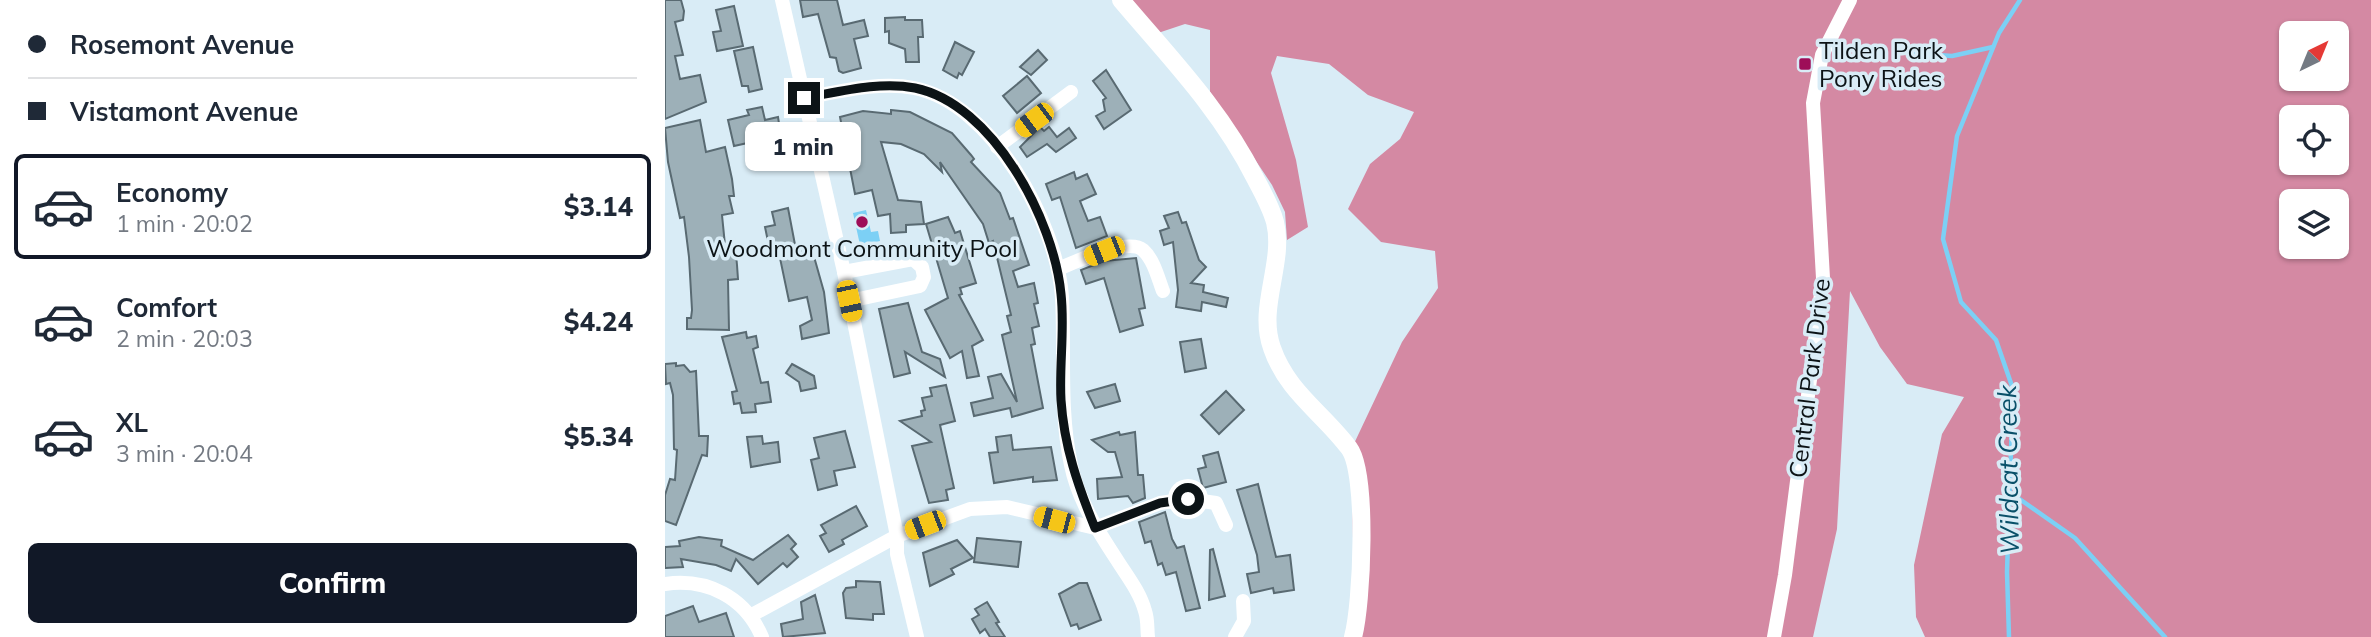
<!DOCTYPE html>
<html lang="en">
<head>
<meta charset="utf-8">
<style>
	body { margin:0; font-family:Mulish,sans-serif; background:#f2f2f3; color:#1f2937; height:100vh; display:flex; flex-direction:column; font-size:26px; white-space:nowrap }
	* { box-sizing:border-box; margin:0 }
	p { font-size:23px; color:#747a83 }
	.icon { flex:none; width:38px; height:38px; fill:none; stroke:currentColor; stroke-width:2; stroke-linecap:round; stroke-linejoin:round }
	.map { position:relative; flex:1; overflow:hidden }
	.side { display:flex; flex-direction:column; background:#fff; width:665px }
	.side>* { flex:none }
	.top-card { display:grid; align-content:center; height:154px; padding:0 28px; background:#fff }
	.needle { width:46px; rotate:43deg }
	.buttons { position:absolute; left:1614px; top:21px; display:grid; gap:14px }
	.buttons a { display:grid; place-items:center; width:70px; height:70px; border-radius:10px; background:#fff; box-shadow:0 2px 5px #0004; font-size:35px }
	.end { position:absolute; width:32px; height:32px; margin:-16px; border:9px solid #0c1316; background:#fff; box-shadow:0 0 0 4px #fff }
	.from { border-radius:50% }
	.bubble { position:absolute; height:49px; border-radius:10px; background:#fff; box-shadow:0 2px 5px #0004; font-size:23px; font-weight:800; line-height:49px; text-align:center }
	.car { position:absolute; width:21px; height:42px; margin:-21px -10px; border-radius:9px; box-shadow:0 0 5px 2px #0007; background:linear-gradient(#f5c518 24%,#345 0 40%,#f5c518 0 76%,#345 0 86%,#f5c518 0) }
	.top-card b { display:flex; align-items:center; gap:24px; height:66px; font-size:26px }
	.top-card b+b { border-top:2px solid #e0e1e3 }
	.top-card i { width:18px; height:18px; background:#1f2937 }
	ul { padding:0; list-style:none }
	li { display:flex; align-items:center; gap:21px; height:105px; margin:0 14px 10px; padding:0 14px; border:4px solid transparent; border-radius:10px }
	li div { flex:1 }
	li b { display:block; font-size:26px }
	li em { font-style:normal; font-weight:800 }
	li.active { border-color:#111827 }
	li>.icon { width:63px; height:63px; stroke-width:1.5 }
	.cta { display:flex; gap:14px; margin-top:auto; padding:14px 28px }
	.cta a { flex:1; height:80px; border-radius:10px; background:#111827; color:#fff; font-size:28px; font-weight:800; line-height:80px; text-align:center }
	main { display:flex; flex:1; min-height:0 }
	.map>svg:first-child { display:block }
	.forest { fill:#d489a3; fill-rule:evenodd }
	.water { fill:#7cd0f5 }
	.lines { fill:none; stroke-linecap:round; stroke-linejoin:round }
	.stream { stroke:#7cd0f5; stroke-width:4.5 }
	.building { fill:#9db0b8; stroke:#596a72; stroke-width:2 }
	.minor { stroke:#fff; stroke-width:14 }
	.tertiary { stroke:#fff; stroke-width:18 }
	.route { stroke:#0c1316; stroke-width:9 }
	.poi-dot { fill:#9e0d58; stroke:#d9ecf6; stroke-width:2.5 }
	.labels { text-anchor:middle; dominant-baseline:central; stroke-width:7; stroke-linejoin:round; paint-order:stroke }
	.poi-label { font-size:24px; fill:#0c1316; stroke:#d9ecf6; text-anchor:start }
	.street-label { font-size:24px; fill:#0c1316; stroke:#d9ecf6 }
	.water-label { font-size:26px; font-style:italic; fill:#095069; stroke:#d9ecf6 }
</style>
</head>
<body>
<main>
<section class="side">
<div class="top-card">
<b><i class="from"></i>Rosemont Avenue</b>
<b><i></i>Vistamont Avenue</b>
</div>
<ul>
<li class="active"><svg class="icon" aria-label="car" viewBox="0 0 24 24"><path d="M5 17H2v-5l4-1 3-4h7l3 4 3 1v5h-3M9 17h6M6 11h13"/><circle cx="7" cy="17" r="2"/><circle cx="17" cy="17" r="2"/></svg><div><b>Economy</b><p>1 min · 20:02</p></div><em>$3.14</em></li>
<li><svg class="icon" aria-label="car" viewBox="0 0 24 24"><path d="M5 17H2v-5l4-1 3-4h7l3 4 3 1v5h-3M9 17h6M6 11h13"/><circle cx="7" cy="17" r="2"/><circle cx="17" cy="17" r="2"/></svg><div><b>Comfort</b><p>2 min · 20:03</p></div><em>$4.24</em></li>
<li><svg class="icon" aria-label="car" viewBox="0 0 24 24"><path d="M5 17H2v-5l4-1 3-4h7l3 4 3 1v5h-3M9 17h6M6 11h13"/><circle cx="7" cy="17" r="2"/><circle cx="17" cy="17" r="2"/></svg><div><b>XL</b><p>3 min · 20:04</p></div><em>$5.34</em></li>
</ul>
<div class="cta"><a>Confirm</a></div>
</section>
<div class="map">
<svg width="1706" height="637" viewBox="0 0 1706 637">
	<rect width="100%" height="100%" fill="#d9ecf6"/>
	<path class="forest" d="M467 0H1706V637H1260L1251 617 1249 565 1277 434 1299 397 1242 384 1215 347 1185 291 1172 529 1148 637H688L690 627 686 450 737 342 773 288 770 251 716 242 683 209 705 164 735 139 749 112 703 95 664 64 612 56 606 73 631 160 643 227 622 240 620 212 607 185 545 92V30L520 24 493 33ZM1626 33H1671V79H1626ZM1626 117H1671V163H1626ZM1626 201H1671V247H1626Z"/>
	<polygon class="water" points="201,210 206,232 213,231 215,241 195,245 188,213"/>
	<g class="lines">
		<g class="stream">
			<polyline points="1245,53 1287,56 1328,47"/>
			<polyline points="1346,493 1410,538 1500,637"/>
			<polyline points="1344,637 1342,572 1348,389 1331,340 1296,302 1278,239 1292,136 1334,33 1355,0"/>
		</g>
	</g>
	<g class="building">
		<polygon points="0,0 16,0 19,11 18,20 10,22 18,55 10,56 15,79 35,75 41,102 0,119"/>
		<polygon points="135,0 172,0 178,25 199,20 203,36 189,39 196,68 178,73 174,71 171,58 165,57 153,14 138,17"/>
		<polygon points="69,6 78,46 52,51 48,32 56,31 51,10"/>
		<polygon points="240,17 240,20 257,20 258,37 253,37 254,62 241,62 240,49 224,43 224,31 220,32 220,18"/>
		<polygon points="290,42 309,52 297,75 294,73 292,78 278,70"/>
		<polygon points="88,47 97,89 84,92 83,86 77,86 69,51"/>
		<polygon points="373,50 382,60 366,75 355,67"/>
		<polygon points="441,70 466,110 439,129 431,116 440,111 438,100 441,98 428,81"/>
		<polygon points="362,76 376,93 352,113 338,96"/>
		<polygon points="97,107 100,120 113,117 118,149 98,152 96,140 69,146 63,120 84,115 82,110"/>
		<polygon points="226,110 245,112 287,133 306,155 309,159 306,162 335,193 345,219 348,218 364,265 348,271 353,287 369,283 373,303 369,304 374,326 367,328 370,344 366,345 378,408 347,417 345,408 309,416 306,403 328,398 323,377 336,374 352,402 337,335 346,332 342,316 346,315 328,241 324,243 318,224 275,162 277,172 259,154 236,144 216,142 233,200 256,202 259,224 241,225 241,232 226,233 225,214 213,216 207,190 190,194 175,117 198,111 226,114"/>
		<polygon points="35,120 41,152 60,147 67,179 69,196 64,196 68,213 57,215 61,255 71,254 72,265 73,279 63,280 64,330 22,329 22,318 26,318 27,310 24,257 19,217 15,218 3,162 0,128"/>
		<polygon points="375,127 379,131 384,127 392,137 404,128 411,138 391,152 382,144 362,157 355,147"/>
		<polygon points="409,172 411,179 422,174 431,194 415,201 423,221 435,217 442,236 411,248 395,197 387,200 381,184"/>
		<polygon points="123,208 131,250 146,246 159,292 164,333 137,339 135,326 147,320 142,297 124,301 115,258 108,259 106,256 100,227 110,225 107,212"/>
		<polygon points="513,212 517,223 521,222 534,260 541,267 526,283 539,285 538,292 563,298 561,307 537,302 536,311 511,307 513,290 508,242 499,245 495,231 504,228 499,216"/>
		<polygon points="283,217 290,233 295,231 311,283 295,288 297,294 294,295 318,340 307,346 314,376 302,378 297,351 285,358 260,310 283,298 261,224"/>
		<polygon points="471,258 480,308 474,309 478,325 455,332 439,278 421,284 416,270 439,261"/>
		<polygon points="243,303 257,352 275,359 280,377 240,352 245,373 229,377 214,309"/>
		<polygon points="81,332 82,338 91,336 93,347 88,349 96,383 103,382 106,402 90,404 91,412 77,413 75,403 69,404 67,392 72,391 57,337"/>
		<polygon points="536,339 541,368 520,372 515,342"/>
		<polygon points="11,363 11,366 19,365 25,372 31,371 34,436 43,436 42,456 37,455 11,525 0,521 0,495 5,479 10,480 12,450 9,449 8,395 5,383 1,384 0,364"/>
		<polygon points="127,364 149,376 151,388 136,391 134,382 121,373"/>
		<polygon points="450,384 455,401 430,408 422,392"/>
		<polygon points="281,385 290,421 275,425 289,488 281,490 283,500 264,503 247,446 266,442 235,421 257,416 256,411 260,410 257,398 267,396 265,388"/>
		<polygon points="561,391 579,410 554,434 536,415"/>
		<polygon points="180,431 190,467 169,471 172,485 153,490 146,460 154,458 149,438"/>
		<polygon points="454,432 455,435 470,432 473,475 478,475 480,498 468,503 463,496 433,499 432,479 457,477 450,452 443,452 427,440"/>
		<polygon points="346,435 348,450 386,447 392,480 368,482 368,477 329,483 324,453 333,452 331,437"/>
		<polygon points="97,436 98,444 113,442 115,462 86,467 82,437"/>
		<polygon points="553,452 561,482 538,488 533,469 541,467 538,456"/>
		<polygon points="593,484 611,557 625,555 629,590 609,593 608,588 586,593 582,574 594,572 592,555 572,490"/>
		<polygon points="191,506 202,526 177,540 179,544 164,552 155,536 161,533 156,525"/>
		<polygon points="500,512 507,539 512,548 519,546 535,608 521,611 511,572 501,575 497,563 493,565 486,541 480,543 474,522"/>
		<polygon points="123,535 131,544 126,549 133,557 122,567 118,563 93,584 71,559 66,571 51,565 16,559 18,567 0,568 0,547 15,546 14,541 34,537 57,540 56,546 88,560"/>
		<polygon points="312,538 356,542 353,567 309,562"/>
		<polygon points="292,540 308,558 286,569 289,574 265,586 258,553"/>
		<polygon points="548,549 560,596 544,600 545,550"/>
		<polygon points="191,581 215,582 219,614 208,614 208,620 181,618 178,593 181,588 191,587"/>
		<polygon points="414,583 422,583 436,620 414,629 412,624 406,626 394,594"/>
		<polygon points="150,595 160,633 118,637 116,624 138,619 136,602"/>
		<polygon points="322,602 334,622 331,623 340,637 325,637 320,629 315,633 307,619 314,615 310,609"/>
		<polygon points="28,606 34,622 61,613 69,637 0,637 0,616"/>
	</g>
	<g class="lines">
		<g class="minor">
			<polyline points="117,0 179,272 232,536 232,554 252,637"/>
			<path d="M139 98C173 92 214 81 249 88 327 103 392 223 397 297 400 354 394 409 406 465 413 500 433 531 452 560 462 576 475 592 480 611 483 619 482 629 483 637"/>
			<polyline points="332,147 406,92"/>
			<path d="M393 269C410 262 463 237 478 250 489 260 493 278 498 291"/>
			<polyline points="179,272 248,259 257,267 259,277 255,286 184,301"/>
			<path d="M0 584C42 578 80 597 97 637"/>
			<polyline points="85,616 232,536 305,509 342,507 430,528 495,503 523,499 551,503 561,525"/>
			<polyline points="570,637 579,621 578,601"/>
			<polyline points="1109,637 1120,575 1158,278 1148,103 1157,55 1185,0"/>
		</g>
		<path class="tertiary" d="M456 0C505 58 556 110 590 178 597 191 606 207 610 222 620 263 592 307 607 348 622 392 658 413 684 448 703 473 697 605 688 637"/>
	</g>
	<g class="lines">
		<path class="route" d="M139 98C174 92 214 81 250 88 328 104 389 220 396 294 400 329 394 365 396 400 399 446 413 486 430 528L495 503 523 499"/>
	</g>
	<g class="poi-dot">
		<rect x="1133" y="57" width="14" height="14" rx="3.5"/>
		<circle cx="197" cy="222" r="7"/>
	</g>
	<g class="labels">
		<g class="poi-label">
			<text x="1154" y="50">Tilden Park<tspan x="1154" dy="28">Pony Rides</tspan></text>
			<text x="197" y="248" text-anchor="middle">Woodmont Community Pool</text>
		</g>
		<g class="street-label">
			<text transform="translate(1144 378) rotate(-83)">Central Park Drive</text>
		</g>
		<g class="water-label">
			<text transform="translate(1343 470) rotate(-91)">Wildcat Creek</text>
		</g>
	</g>
</svg>
<div class="buttons">
<a><svg class="needle" viewBox="-14 -14 28 28"><path d="M0-13l5 13h-10z" fill="#e53935"/><path d="M0 13l5-13h-10z" fill="#747a83"/></svg></a>
<a><svg class="icon" aria-label="locate" viewBox="0 0 24 24"><circle cx="12" cy="12" r="6"/><path d="M12 2v4M12 18v4M2 12h4M18 12h4"/></svg></a>
<a><svg class="icon" aria-label="layers" viewBox="0 0 24 24"><path d="M12 4l9 5-9 5-9-5zM3 14l9 5 9-5"/></svg></a>
</div>
<i class="end from" style="left:523px;top:499px"></i>
<i class="end" style="left:139px;top:98px"></i>
<div class="bubble" style="left:80px;top:122px;width:116px">1 min</div>
<i class="car" style="left:369px;top:120px;rotate:233deg"></i>
<i class="car" style="left:439px;top:251px;rotate:248deg"></i>
<i class="car" style="left:184px;top:301px;rotate:168deg"></i>
<i class="car" style="left:389px;top:520px;rotate:285deg"></i>
<i class="car" style="left:260px;top:525px;rotate:249deg"></i>
</div>
</main>
</body>
</html>
